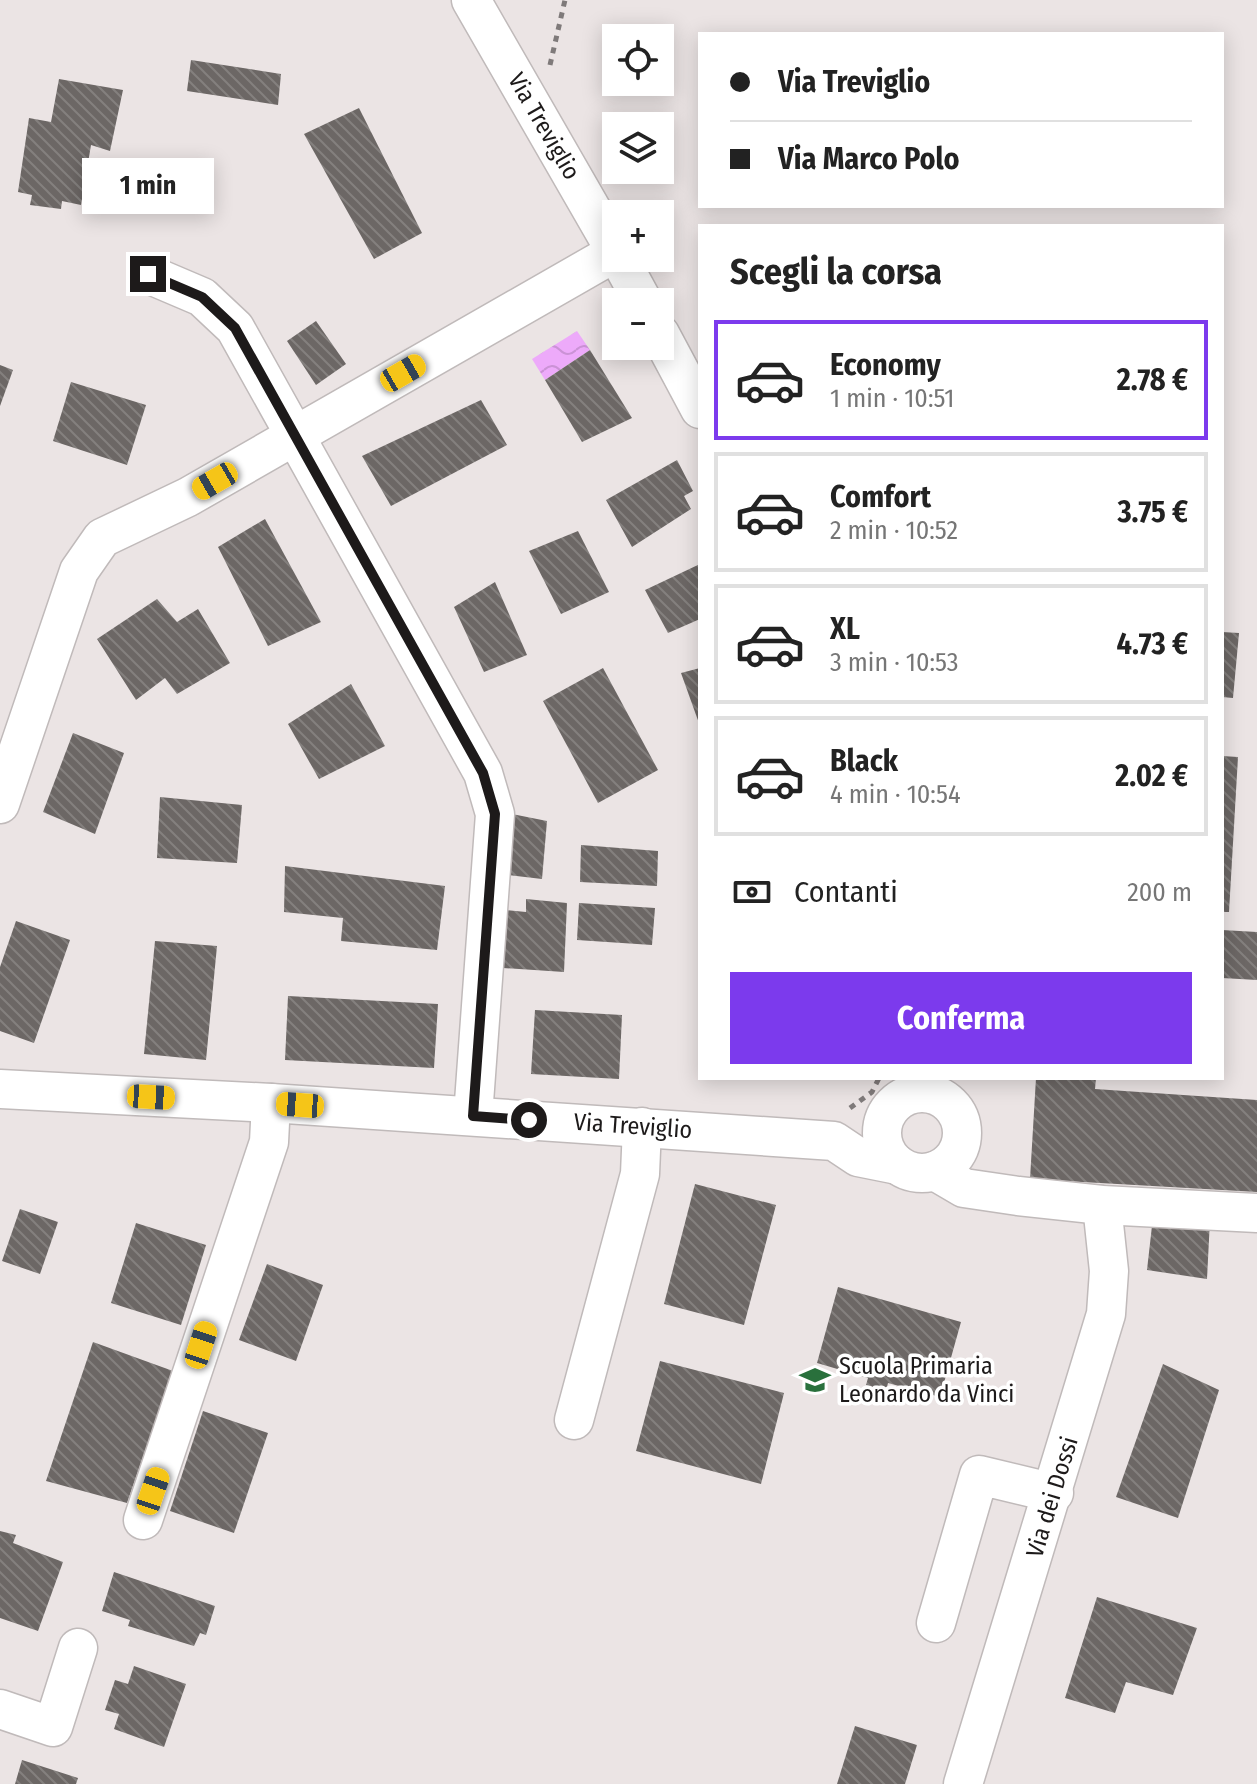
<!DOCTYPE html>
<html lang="it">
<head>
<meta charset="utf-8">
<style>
	body { margin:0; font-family:"Fira Sans Condensed",sans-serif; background:#f6f6f6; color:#222; height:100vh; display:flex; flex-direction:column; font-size:30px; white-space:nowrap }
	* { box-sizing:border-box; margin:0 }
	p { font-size:26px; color:#767676 }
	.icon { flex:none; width:44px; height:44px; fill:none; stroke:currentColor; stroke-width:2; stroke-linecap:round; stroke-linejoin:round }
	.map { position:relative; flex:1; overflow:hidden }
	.details { position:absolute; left:698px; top:224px; width:526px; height:856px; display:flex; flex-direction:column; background:#fff; border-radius:0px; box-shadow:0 4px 20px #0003 }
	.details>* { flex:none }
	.hud { position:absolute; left:698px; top:32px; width:526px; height:176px; border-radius:0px; box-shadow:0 4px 20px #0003; display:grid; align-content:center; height:176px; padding:0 32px; background:#fff }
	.buttons { position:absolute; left:602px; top:24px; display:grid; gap:16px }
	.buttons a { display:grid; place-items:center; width:72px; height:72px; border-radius:0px; background:#fff; box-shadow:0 4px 20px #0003; font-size:40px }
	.end { position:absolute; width:36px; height:36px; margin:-18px; border:10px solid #1d1a1a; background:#fff; box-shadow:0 0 0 4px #fff }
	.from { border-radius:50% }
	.bubble { position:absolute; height:56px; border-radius:0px; background:#fff; box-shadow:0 4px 20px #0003; font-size:26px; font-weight:700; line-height:56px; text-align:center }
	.car { position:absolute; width:24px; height:48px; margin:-24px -12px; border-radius:10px; box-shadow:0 0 6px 2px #0007; background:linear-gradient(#f5c518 24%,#345 0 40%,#f5c518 0 76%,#345 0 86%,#f5c518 0) }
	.hud b { display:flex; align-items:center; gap:28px; height:76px; font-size:30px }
	.hud b+b { border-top:2px solid #e0e0e0 }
	.hud i { width:20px; height:20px; background:#222 }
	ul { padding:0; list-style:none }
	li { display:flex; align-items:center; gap:24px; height:120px; margin:0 16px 12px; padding:0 16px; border:4px solid #e0e0e0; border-radius:0px }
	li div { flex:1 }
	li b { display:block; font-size:30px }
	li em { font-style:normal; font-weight:700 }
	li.on { border-color:#7c3aed }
	li>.icon { width:72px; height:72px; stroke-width:1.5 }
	h2 { padding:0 32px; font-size:36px; line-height:96px }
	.pay { display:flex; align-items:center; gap:20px; height:88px; padding:0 32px; font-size:30px }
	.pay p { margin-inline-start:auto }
	.cta { display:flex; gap:16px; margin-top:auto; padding:16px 32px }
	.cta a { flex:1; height:92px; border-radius:0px; background:#7c3aed; color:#fff; font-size:32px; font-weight:700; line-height:92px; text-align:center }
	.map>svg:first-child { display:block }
	.water { fill:url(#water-waves) }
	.building { fill:url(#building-back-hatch) }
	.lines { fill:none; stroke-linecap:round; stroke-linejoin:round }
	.minor-casing { stroke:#c0baba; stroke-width:41 }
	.path { stroke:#7f7a7a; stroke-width:5; stroke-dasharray:6 6; stroke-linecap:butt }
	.minor { stroke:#fff; stroke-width:38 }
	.route { stroke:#1d1a1a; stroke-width:10 }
	.labels { text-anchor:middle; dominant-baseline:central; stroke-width:7; stroke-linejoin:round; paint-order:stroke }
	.street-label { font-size:24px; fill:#1d1a1a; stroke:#fff }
	.poi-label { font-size:24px; fill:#1d1a1a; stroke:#fff; text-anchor:start }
</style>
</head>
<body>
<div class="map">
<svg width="1257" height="1784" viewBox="0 0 1257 1784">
	<defs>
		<pattern id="water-waves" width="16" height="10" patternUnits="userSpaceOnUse" patternTransform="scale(2)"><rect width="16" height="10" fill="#edaafa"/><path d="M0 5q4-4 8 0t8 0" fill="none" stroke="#cb92d6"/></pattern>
		<pattern id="building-back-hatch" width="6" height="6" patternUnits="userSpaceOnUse" patternTransform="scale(2)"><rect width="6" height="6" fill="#6c6765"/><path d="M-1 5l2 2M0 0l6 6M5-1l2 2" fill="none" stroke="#84807e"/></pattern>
	</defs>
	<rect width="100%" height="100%" fill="#ebe4e4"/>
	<polygon class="water" points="577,331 590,350 545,380 532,359"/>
	<g class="building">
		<polygon points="191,60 281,74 278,105 187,91"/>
		<polygon points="59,79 123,90 110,151 91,145 81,205 62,201 61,209 30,205 32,195 18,192 29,118 51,122"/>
		<polygon points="359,108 422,233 374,259 304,134"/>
		<polygon points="316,321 346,364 316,385 287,341"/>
		<polygon points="590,350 632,418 582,442 545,380"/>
		<polygon points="0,365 13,370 0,406"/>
		<polygon points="71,382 146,405 127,465 53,441"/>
		<polygon points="481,400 507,445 391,506 362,456"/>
		<polygon points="677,460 693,491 684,496 691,509 632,547 606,500"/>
		<polygon points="265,519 321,622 268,646 218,547"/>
		<polygon points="578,531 609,592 561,614 529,551"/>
		<polygon points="700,564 700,619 668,633 645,590"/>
		<polygon points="495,582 527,655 484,672 454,607"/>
		<polygon points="157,599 177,622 198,609 230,663 177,694 165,678 136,700 97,639"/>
		<polygon points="1222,632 1239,633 1233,698 1222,697"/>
		<polygon points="603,668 658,770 598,803 543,701"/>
		<polygon points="700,668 700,726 681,673"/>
		<polygon points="351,684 385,746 319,779 288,724"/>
		<polygon points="73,733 124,753 95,834 43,812"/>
		<polygon points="1222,756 1238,757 1229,912 1222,912"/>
		<polygon points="160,797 242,805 237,863 157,858"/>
		<polygon points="512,814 547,821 542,879 507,875"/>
		<polygon points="581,845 658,851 657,886 580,882"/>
		<polygon points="285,866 445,886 437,950 341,941 343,918 284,912"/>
		<polygon points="526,899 567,903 564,972 503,968 505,910 526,912"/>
		<polygon points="579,903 655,908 652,945 577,940"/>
		<polygon points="16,921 70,940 34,1043 0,1031 0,967"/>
		<polygon points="1222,930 1257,932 1257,980 1222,978"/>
		<polygon points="155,941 217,946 206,1060 144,1054"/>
		<polygon points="288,996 438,1004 434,1068 285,1060"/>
		<polygon points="535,1010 622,1015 619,1079 531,1074"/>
		<polygon points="1036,1078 1096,1078 1095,1089 1257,1100 1257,1192 1030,1179"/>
		<polygon points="695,1184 776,1205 744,1325 664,1304"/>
		<polygon points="20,1209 58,1222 40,1274 2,1261"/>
		<polygon points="1153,1217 1210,1220 1207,1279 1147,1270"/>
		<polygon points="136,1223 206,1245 181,1325 111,1303"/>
		<polygon points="267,1264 323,1285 296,1361 239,1340"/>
		<polygon points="838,1287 961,1322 940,1397 888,1383 886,1391 866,1385 868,1378 817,1363"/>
		<polygon points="93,1342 173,1371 127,1503 46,1481"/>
		<polygon points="660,1361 784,1393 761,1484 636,1451"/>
		<polygon points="1163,1364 1219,1390 1178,1518 1116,1497"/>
		<polygon points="203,1411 268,1433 234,1533 170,1511"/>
		<polygon points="0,1531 16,1535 13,1543 63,1562 38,1631 0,1618"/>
		<polygon points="114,1572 215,1606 206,1635 200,1633 194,1646 128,1626 130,1620 102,1611"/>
		<polygon points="1097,1597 1197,1628 1173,1695 1126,1682 1115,1713 1065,1698"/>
		<polygon points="134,1666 186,1684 164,1747 114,1729 119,1714 105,1710 115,1680 128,1684"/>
		<polygon points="855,1726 917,1745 905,1784 837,1784"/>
		<polygon points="22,1760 78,1778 76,1784 15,1784"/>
	</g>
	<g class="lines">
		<g class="minor-casing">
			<g id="minor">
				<polyline points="471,0 616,252"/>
				<polyline points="619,258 643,302"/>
				<polyline points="148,274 202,297 235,328 483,773 495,814 473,1116"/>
				<polyline points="660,334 700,409"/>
				<polyline points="0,804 79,571 102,538 188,497 616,252"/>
				<polyline points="0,1089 271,1103 834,1141 858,1157 898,1165"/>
				<circle cx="922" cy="1133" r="40"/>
				<polyline points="935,1171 964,1188 1018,1196 1102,1205 1257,1213"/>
				<polyline points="574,1420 640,1174 642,1127"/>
				<polyline points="143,1520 269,1142 271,1103"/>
				<polyline points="936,1623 979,1475 1054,1493"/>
				<polyline points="0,1709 53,1727 78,1648"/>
				<polyline points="963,1784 1106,1314 1109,1271 1102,1205"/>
			</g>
		</g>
		<g class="path">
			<polyline points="550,65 565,0"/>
			<polyline points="850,1108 872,1092 879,1078"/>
		</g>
		<use href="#minor" class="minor"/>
	</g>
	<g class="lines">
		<polyline class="route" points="148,274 202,297 235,328 483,773 495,814 473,1116 529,1120"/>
	</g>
	<defs>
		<g id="school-bare" transform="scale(2.4)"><path d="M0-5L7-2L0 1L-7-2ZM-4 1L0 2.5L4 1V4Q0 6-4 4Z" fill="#29703c" stroke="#fff" stroke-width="2.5" paint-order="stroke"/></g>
	</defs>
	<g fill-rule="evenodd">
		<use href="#school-bare" x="815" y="1380"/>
	</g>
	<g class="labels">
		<g class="street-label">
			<text transform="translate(544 126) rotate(60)">Via Treviglio</text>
			<text transform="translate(633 1126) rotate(4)">Via Treviglio</text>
			<text transform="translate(1052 1497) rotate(-73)">Via dei Dossi</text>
		</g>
		<g class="poi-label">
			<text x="839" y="1366">Scuola Primaria<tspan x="839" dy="28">Leonardo da Vinci</tspan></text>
		</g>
	</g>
</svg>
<div class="buttons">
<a><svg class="icon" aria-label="locate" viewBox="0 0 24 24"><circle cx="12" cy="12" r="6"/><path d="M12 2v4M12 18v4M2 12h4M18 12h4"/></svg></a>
<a><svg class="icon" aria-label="layers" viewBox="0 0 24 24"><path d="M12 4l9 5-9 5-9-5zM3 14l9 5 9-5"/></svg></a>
<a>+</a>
<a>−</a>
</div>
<i class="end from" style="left:529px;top:1120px"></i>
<i class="end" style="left:148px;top:274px"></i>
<div class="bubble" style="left:82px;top:158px;width:132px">1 min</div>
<i class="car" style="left:403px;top:373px;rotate:60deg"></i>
<i class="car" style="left:215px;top:481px;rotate:240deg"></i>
<i class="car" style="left:151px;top:1097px;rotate:93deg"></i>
<i class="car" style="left:300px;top:1105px;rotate:274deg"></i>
<i class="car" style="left:201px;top:1345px;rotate:18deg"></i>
<i class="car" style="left:153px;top:1491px;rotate:19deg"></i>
<div class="hud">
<b><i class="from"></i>Via Treviglio</b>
<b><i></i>Via Marco Polo</b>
</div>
<section class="details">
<h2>Scegli la corsa</h2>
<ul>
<li class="on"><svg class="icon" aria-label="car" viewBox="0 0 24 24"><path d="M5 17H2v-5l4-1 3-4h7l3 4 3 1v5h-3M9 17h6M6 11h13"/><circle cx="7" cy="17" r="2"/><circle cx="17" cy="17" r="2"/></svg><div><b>Economy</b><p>1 min · 10:51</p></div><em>2.78 €</em></li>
<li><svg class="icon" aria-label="car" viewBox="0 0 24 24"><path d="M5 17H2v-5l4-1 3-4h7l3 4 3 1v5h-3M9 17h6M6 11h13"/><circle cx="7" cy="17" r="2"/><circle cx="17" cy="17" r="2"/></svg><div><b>Comfort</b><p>2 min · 10:52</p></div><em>3.75 €</em></li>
<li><svg class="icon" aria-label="car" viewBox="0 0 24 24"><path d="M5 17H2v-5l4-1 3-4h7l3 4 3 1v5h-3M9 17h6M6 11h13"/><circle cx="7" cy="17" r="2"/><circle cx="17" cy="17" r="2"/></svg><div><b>XL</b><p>3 min · 10:53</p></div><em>4.73 €</em></li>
<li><svg class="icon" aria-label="car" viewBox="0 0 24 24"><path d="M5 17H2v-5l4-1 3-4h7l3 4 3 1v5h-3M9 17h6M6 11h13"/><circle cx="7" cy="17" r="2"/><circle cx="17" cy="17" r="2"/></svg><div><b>Black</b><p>4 min · 10:54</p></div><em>2.02 €</em></li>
</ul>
<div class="pay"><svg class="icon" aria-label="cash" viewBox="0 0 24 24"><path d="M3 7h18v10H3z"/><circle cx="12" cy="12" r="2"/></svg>Contanti<p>200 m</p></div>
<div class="cta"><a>Conferma</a></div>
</section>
</div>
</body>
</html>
